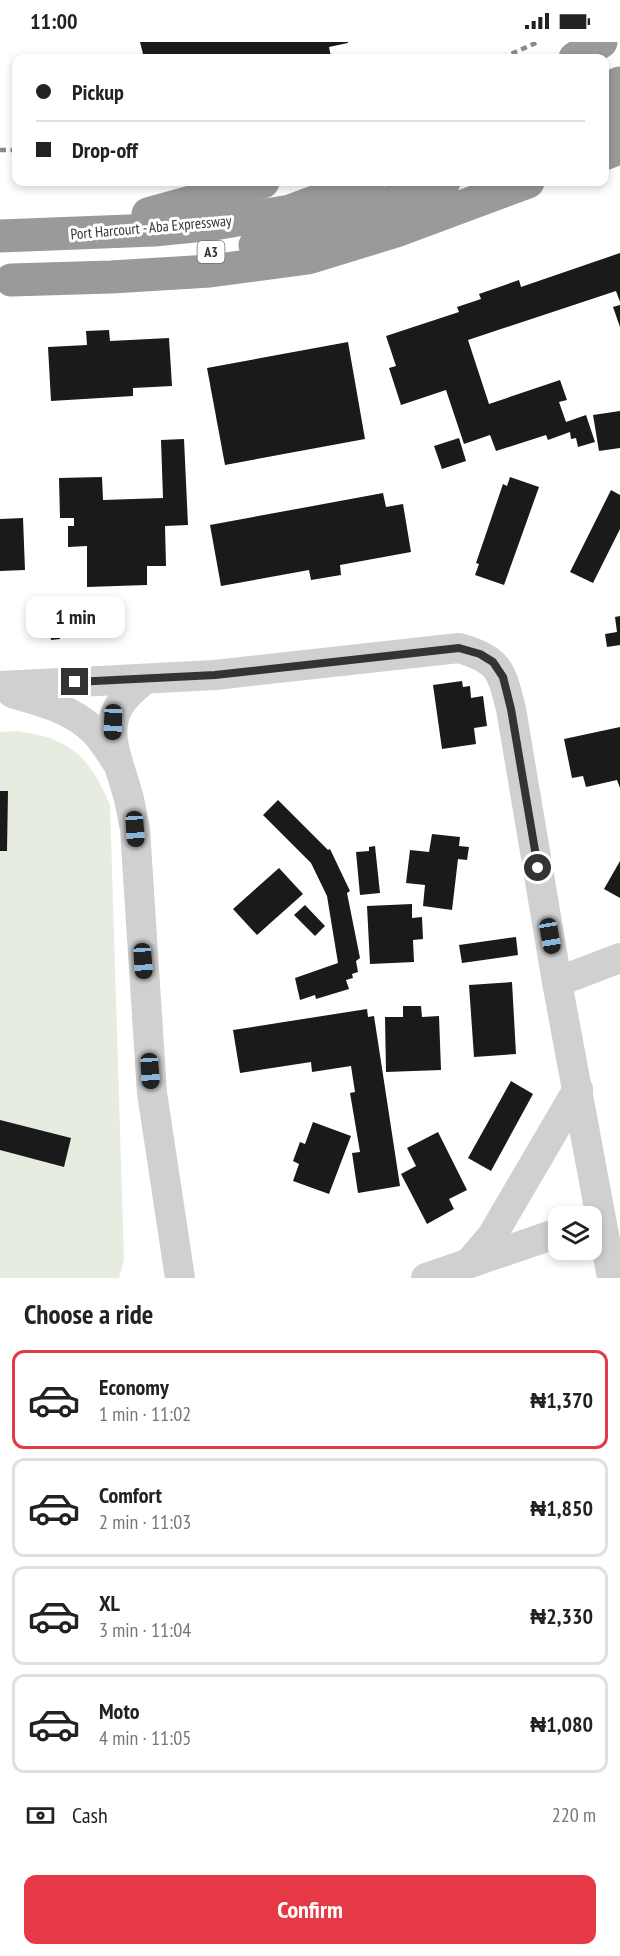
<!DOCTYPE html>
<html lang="en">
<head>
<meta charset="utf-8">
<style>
	body { margin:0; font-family:"PT Sans Narrow",sans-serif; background:#f2f2f2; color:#222; height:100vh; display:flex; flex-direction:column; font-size:22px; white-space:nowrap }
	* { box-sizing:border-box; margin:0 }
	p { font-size:20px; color:#767676 }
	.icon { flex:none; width:33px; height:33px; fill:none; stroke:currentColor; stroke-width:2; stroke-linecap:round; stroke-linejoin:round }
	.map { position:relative; height:1236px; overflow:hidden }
	.side { display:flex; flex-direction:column; background:#fff; flex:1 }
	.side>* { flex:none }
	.banner { position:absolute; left:12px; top:12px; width:597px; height:132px; border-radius:12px; box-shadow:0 3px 9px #0003; display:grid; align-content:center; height:132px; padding:0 24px; background:#fff }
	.controls { position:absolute; left:548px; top:1164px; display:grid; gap:12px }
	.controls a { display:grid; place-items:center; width:54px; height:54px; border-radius:12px; background:#fff; box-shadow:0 3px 9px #0003; font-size:30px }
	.end { position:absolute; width:27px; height:27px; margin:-14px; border:8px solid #333; background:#fff; box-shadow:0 0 0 3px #fff }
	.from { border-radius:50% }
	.bubble { position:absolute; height:42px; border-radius:12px; background:#fff; box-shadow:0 3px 9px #0003; font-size:20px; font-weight:700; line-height:42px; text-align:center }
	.car { position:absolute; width:18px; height:36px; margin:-18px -9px; border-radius:8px; box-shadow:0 0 4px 2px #0007; background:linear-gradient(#222 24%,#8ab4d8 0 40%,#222 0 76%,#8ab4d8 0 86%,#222 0) }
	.banner b { display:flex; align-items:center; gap:21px; height:57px; font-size:22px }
	.banner b+b { border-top:2px solid #e0e0e0 }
	.banner i { width:15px; height:15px; background:#222 }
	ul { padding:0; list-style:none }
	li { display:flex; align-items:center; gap:18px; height:99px; margin:0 12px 9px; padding:0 12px; border:3px solid #e0e0e0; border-radius:12px }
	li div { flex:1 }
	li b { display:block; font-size:22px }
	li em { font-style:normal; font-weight:700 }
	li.on { border-color:#e63946 }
	li>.icon { width:54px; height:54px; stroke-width:1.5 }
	h2 { padding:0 24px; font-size:27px; line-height:72px }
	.pay { display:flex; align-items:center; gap:15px; height:66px; padding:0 24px; font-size:22px }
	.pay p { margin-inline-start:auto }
	.action { display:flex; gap:12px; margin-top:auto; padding:12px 24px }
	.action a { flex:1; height:69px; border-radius:12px; background:#e63946; color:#fff; font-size:24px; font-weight:700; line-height:69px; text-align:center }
	.status { display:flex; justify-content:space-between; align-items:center; height:42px; padding:0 30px; background:#fff; direction:ltr }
	.status svg { height:16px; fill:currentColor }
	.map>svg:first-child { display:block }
	.grass { fill:#e6ecdf }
	.building { fill:#1a1a1a }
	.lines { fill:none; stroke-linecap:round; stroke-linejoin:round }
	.minor { stroke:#d0d0d0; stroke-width:30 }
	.highway { stroke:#9a9a9a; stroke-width:33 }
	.rail { stroke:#888; stroke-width:4.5; stroke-dasharray:6 4.5; stroke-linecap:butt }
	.route { stroke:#333; stroke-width:8 }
	.labels { text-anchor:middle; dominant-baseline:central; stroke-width:6; stroke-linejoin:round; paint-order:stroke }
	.shield { fill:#fff; stroke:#707070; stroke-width:1.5 }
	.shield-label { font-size:14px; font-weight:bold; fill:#333 }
	.street-label { font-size:15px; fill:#333; stroke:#fff }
</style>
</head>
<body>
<div class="status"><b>11:00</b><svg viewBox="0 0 49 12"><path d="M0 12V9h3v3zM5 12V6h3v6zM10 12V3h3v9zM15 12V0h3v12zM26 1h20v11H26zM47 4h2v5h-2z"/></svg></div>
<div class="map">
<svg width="620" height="1236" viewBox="0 0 620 1236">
	<rect width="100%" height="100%" fill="#fff"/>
	<path class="grass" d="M16 689C70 696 89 714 110 763L124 1218 119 1236H0V690Z"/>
	<g class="building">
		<polygon points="140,0 348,0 348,1 329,5 331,15 325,16 144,16"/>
		<polygon points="620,211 620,260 616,249 468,298 489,362 560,338 567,358 559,360 566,380 586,373 595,400 578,405 576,396 571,397 570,390 548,398 546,393 496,409 490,393 464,402 446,348 401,363 389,326 396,324 386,294 459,270 457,265 481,257 479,252 519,238 521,245"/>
		<polygon points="620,263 620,285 613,265"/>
		<polygon points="109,288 110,299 169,296 172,344 133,346 133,354 51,359 48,305 87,303 86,289"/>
		<polygon points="348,300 365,397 225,423 207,326"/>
		<polygon points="620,369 620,406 599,409 593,373"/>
		<polygon points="459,396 466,419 442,427 434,404"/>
		<polygon points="184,397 188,483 165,484 166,524 147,524 147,543 87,545 87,504 68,505 68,484 74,484 74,476 60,476 59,436 102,435 103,458 163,456 161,398"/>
		<polygon points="510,435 539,445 504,543 475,533 479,522 476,521 503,442 507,444"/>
		<polygon points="611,448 620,453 620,487 593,541 570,530"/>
		<polygon points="383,451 386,465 403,462 411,510 340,523 341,533 311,538 309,528 221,544 210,483"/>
		<polygon points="23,476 25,528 0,529 0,477"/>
		<polygon points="620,574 620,603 607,605 605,592 617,590 615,575"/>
		<polygon points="59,576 60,597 51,598 50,577"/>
		<polygon points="462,639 463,645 470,644 471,656 483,654 487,684 474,686 476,702 442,707 433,643"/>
		<polygon points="620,685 620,746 617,738 586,745 583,734 572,736 564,697"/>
		<polygon points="0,749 8,749 7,809 0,809"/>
		<polygon points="278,758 328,808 330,807 350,849 347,851 360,916 356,919 358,930 352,932 353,936 346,938 349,947 316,957 315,953 300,958 295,936 338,921 327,854 311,821 263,773"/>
		<polygon points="432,792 460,795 459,804 469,805 467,818 458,817 452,868 423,864 425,843 406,841 410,808 429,810"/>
		<polygon points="375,804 380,851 360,853 356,810 369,809 369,805"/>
		<polygon points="620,819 620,856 604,847"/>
		<polygon points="279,826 303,852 257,893 233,867"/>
		<polygon points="412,862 412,876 422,875 423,897 413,898 414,920 370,922 367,864"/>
		<polygon points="305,863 325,884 315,894 294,873"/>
		<polygon points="516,895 518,913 462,921 459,903"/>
		<polygon points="512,940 516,1012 474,1015 469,943"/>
		<polygon points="403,964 421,964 422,975 439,974 441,1028 386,1030 385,975 403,975"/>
		<polygon points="367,967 368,975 374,974 400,1144 358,1151 352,1111 360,1110 350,1051 355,1050 351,1024 312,1030 311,1020 240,1031 233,988"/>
		<polygon points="511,1039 533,1052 491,1129 468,1116"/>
		<polygon points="0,1078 71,1096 64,1125 0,1108"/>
		<polygon points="313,1080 351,1094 329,1152 293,1139 299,1122 293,1119 300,1100 305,1102"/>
		<polygon points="438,1090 467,1148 449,1157 454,1167 427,1182 401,1132 416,1124 407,1106"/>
	</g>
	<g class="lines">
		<g class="minor">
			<path d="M145 637C136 645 125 653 119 664 103 691 120 723 127 750 131 762 132 775 135 787L152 1051 180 1236"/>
			<path d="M0 644 215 633 459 606C500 618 501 628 511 667L557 940 612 1236"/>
			<path d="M12 651C41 659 71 667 93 688 102 696 109 709 116 719"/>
			<polyline points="557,940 620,916"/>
			<polyline points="469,1221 492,1194 578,1047"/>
			<polyline points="426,1236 558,1191"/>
		</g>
		<g class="highway">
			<polyline points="575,16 601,0"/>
			<polyline points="604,47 620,41"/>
			<polyline points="604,79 620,73"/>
			<polyline points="604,112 620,106"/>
			<polyline points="148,172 263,140"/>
			<polyline points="0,194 154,188 214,182 290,169 368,140"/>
			<polyline points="255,203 291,197 444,140"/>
			<polyline points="11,238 111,235 210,229 308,216 396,189 528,140"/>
		</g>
		<g class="rail">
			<polyline points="502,16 538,0"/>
			<polyline points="0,108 16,108"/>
		</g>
	</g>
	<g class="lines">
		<polyline class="route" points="75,640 215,633 459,606 480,612 493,620 503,635 511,667 538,826"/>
	</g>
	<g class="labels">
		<rect class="shield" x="197.5" y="199" width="27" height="22" rx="4.5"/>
		<g class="shield-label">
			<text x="211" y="210">A3</text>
		</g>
		<g class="street-label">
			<text transform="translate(151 185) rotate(-5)">Port Harcourt - Aba Expressway</text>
		</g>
	</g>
</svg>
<div class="controls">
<a><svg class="icon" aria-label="layers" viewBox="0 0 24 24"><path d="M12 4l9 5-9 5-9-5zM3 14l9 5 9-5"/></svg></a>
</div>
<i class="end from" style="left:538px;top:826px"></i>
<i class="end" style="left:75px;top:640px"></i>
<div class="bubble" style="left:26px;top:554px;width:99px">1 min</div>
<i class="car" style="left:113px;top:680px;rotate:182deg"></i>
<i class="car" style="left:135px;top:787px;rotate:176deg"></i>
<i class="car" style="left:550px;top:894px;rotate:170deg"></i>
<i class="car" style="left:143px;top:919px;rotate:176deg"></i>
<i class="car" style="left:150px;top:1029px;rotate:176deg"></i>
<div class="banner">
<b><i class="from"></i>Pickup</b>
<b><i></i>Drop-off</b>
</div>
</div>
<section class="side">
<h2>Choose a ride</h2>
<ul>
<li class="on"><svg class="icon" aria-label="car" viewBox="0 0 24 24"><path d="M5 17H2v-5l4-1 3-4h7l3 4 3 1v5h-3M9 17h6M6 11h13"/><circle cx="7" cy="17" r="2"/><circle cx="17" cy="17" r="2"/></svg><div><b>Economy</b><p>1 min · 11:02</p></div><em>₦1,370</em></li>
<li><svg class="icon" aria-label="car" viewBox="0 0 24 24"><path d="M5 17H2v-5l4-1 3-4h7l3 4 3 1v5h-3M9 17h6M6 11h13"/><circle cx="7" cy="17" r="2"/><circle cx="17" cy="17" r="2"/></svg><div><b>Comfort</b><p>2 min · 11:03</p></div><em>₦1,850</em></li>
<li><svg class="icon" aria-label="car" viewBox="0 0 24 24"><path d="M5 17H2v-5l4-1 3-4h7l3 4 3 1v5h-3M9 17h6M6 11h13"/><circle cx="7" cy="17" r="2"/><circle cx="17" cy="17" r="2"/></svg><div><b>XL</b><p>3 min · 11:04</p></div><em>₦2,330</em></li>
<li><svg class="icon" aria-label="car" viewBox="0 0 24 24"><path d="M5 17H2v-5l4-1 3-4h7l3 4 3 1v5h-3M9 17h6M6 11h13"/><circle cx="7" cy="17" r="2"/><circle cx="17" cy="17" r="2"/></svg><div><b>Moto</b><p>4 min · 11:05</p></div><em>₦1,080</em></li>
</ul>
<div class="pay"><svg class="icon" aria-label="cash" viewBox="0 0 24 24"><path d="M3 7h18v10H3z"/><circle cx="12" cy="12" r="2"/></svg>Cash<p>220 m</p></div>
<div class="action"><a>Confirm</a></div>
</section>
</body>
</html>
